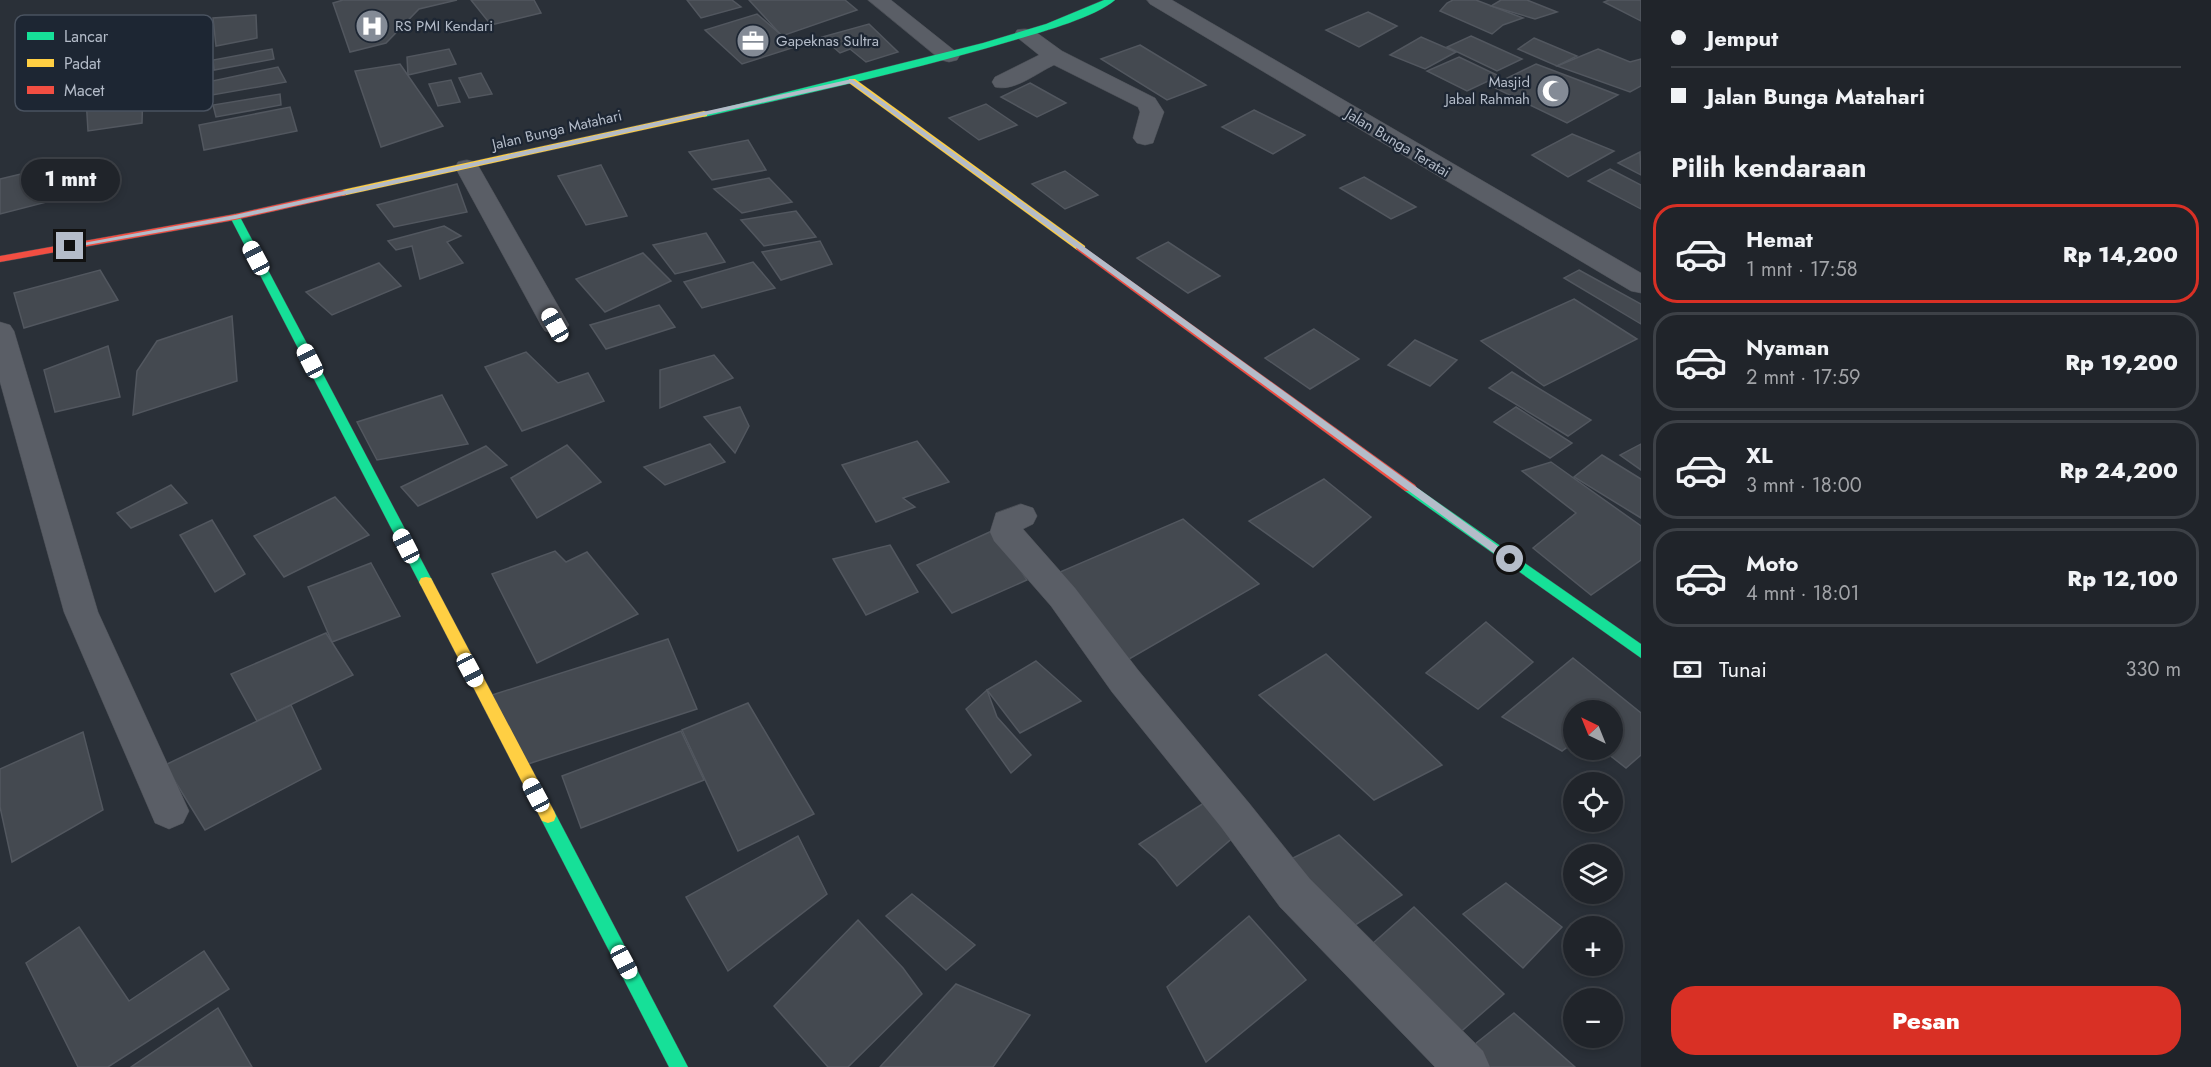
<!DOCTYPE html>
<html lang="id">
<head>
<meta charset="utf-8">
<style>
	body { margin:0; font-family:Jost,sans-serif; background:#282c32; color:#f1f3f6; height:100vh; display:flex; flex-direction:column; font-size:22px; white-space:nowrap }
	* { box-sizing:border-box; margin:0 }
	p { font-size:20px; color:#a2a4a8 }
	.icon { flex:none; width:33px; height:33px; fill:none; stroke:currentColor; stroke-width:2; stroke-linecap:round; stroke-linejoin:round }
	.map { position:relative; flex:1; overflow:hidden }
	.side { display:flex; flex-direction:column; background:#20242a; width:570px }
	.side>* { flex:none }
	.hud { display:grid; align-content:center; height:132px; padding:0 30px; background:#20242a }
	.needle { width:39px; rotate:317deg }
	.controls { position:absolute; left:1563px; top:700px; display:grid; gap:12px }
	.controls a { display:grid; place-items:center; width:60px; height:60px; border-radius:50%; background:#20242a; box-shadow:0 3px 9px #0003,0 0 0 2px #3d4147; font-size:30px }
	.end { position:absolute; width:27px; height:27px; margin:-14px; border:8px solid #b4bcc9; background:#111; box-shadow:0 0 0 3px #111 }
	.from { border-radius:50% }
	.bubble { position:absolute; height:42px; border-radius:21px; background:#20242a; box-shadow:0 3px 9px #0003,0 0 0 2px #3d4147; font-size:20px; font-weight:800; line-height:42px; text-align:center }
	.car { position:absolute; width:18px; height:36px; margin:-18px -9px; border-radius:8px; box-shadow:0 0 4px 2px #0007; background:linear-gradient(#fff 24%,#345 0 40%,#fff 0 76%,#345 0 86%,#fff 0) }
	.hud b { display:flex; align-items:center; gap:21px; height:57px; font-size:22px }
	.hud b+b { border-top:2px solid #3d4147 }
	.hud i { width:15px; height:15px; background:#f1f3f6 }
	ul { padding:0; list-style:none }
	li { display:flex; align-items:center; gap:18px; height:99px; margin:0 12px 9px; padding:0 18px; border:3px solid #3d4147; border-radius:24px }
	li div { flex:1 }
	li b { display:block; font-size:22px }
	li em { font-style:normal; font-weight:800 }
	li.active { border-color:#d93025 }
	li>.icon { width:54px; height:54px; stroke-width:1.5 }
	h2 { padding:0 30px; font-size:27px; line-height:72px }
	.pay { display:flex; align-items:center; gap:15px; height:66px; padding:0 30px; font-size:22px }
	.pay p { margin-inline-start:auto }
	.primary-button { display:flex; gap:12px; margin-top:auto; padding:12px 30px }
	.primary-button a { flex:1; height:69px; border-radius:24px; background:#d93025; color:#fff; font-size:24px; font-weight:800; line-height:69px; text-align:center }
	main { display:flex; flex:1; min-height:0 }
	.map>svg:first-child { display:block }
	.building { fill:#444950; stroke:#52575f; stroke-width:1.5 }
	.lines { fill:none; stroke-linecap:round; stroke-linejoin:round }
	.street-casing { stroke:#484c53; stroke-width:1 }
	.fast-casing { stroke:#484c53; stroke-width:1 }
	.slow-casing { stroke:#484c53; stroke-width:1 }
	.jam-casing { stroke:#484c53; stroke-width:1 }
	.street { fill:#5a5e66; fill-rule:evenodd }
	.fast { fill:#16e098; fill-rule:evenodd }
	.slow { fill:#ffcf43; fill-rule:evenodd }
	.jam { fill:#f24e42; fill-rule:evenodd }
	.route { fill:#b4bcc9 }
	.labels { text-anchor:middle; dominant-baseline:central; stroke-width:4.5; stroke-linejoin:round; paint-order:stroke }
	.far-poi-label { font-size:15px; fill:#b4bcc9; stroke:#1d2633; text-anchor:start }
	.far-street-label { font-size:15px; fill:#b4bcc9; stroke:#1d2633 }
	.key { fill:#1d2633; stroke:#4a5360; stroke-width:1.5 }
	.key-label { font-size:16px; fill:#b4bcc9 }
</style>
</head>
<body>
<main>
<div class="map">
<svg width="1641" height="1067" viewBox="0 0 1641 1067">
	<rect width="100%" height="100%" fill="#2a3038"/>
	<g class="building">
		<polygon points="343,0 457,0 419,9 386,43 350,52 333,3"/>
		<polygon points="471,0 534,0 541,13 491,25"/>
		<polygon points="687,0 732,0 741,7 701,18"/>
		<polygon points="749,0 845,0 857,10 782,36"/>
		<polygon points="1453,0 1476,0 1523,18 1503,25 1492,34 1440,11 1447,3"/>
		<polygon points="1501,0 1527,0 1557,12 1535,19 1491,6"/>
		<polygon points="1609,0 1641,0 1641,21 1604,2"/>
		<polygon points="1368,12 1397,26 1359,47 1326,30"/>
		<polygon points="757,14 795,47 742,64 705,30"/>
		<polygon points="256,15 257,38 216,46 213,18"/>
		<polygon points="869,24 898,52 866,62 850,49 840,53 822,37"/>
		<polygon points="1471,36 1522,59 1497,71 1447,47"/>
		<polygon points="1421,37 1456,52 1425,69 1390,55"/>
		<polygon points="1534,38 1577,56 1557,66 1518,49"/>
		<polygon points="1140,45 1206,85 1167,100 1101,59"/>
		<polygon points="272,49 274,59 214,70 213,60"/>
		<polygon points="449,49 456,64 408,75 407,57"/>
		<polygon points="1598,49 1630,62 1641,59 1641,86 1630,92 1557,66"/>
		<polygon points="1459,57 1499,76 1467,91 1427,71"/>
		<polygon points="400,64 443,126 381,147 355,71"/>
		<polygon points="1536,64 1618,95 1567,123 1491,86"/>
		<polygon points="278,67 286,82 201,97 198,84"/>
		<polygon points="481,73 492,94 469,98 459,78"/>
		<polygon points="451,80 460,102 438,106 429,84"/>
		<polygon points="1030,83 1066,103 1037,117 1001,97"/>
		<polygon points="143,88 142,123 88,131 86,98"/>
		<polygon points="280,94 281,105 216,117 213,105"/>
		<polygon points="986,104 1017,125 979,140 949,118"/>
		<polygon points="290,107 297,131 204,150 199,125"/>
		<polygon points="1254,110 1305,135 1273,154 1222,127"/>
		<polygon points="1572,134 1614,151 1568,177 1532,155"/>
		<polygon points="748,140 766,170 712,180 689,152"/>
		<polygon points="1640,152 1641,175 1618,163"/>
		<polygon points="84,159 93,190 0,214 0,179"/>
		<polygon points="601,165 627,216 586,225 558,176"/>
		<polygon points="1610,169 1641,185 1641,209 1588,181"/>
		<polygon points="1065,171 1098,195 1065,209 1032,184"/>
		<polygon points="1364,177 1416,207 1391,219 1340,188"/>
		<polygon points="769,178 792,202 742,213 714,189"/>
		<polygon points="457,184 467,212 394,227 377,205"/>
		<polygon points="796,211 816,237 764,246 741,220"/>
		<polygon points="444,226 461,236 447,242 463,263 420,279 412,246 396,250 388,241"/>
		<polygon points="706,233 725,262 675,274 653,245"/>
		<polygon points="820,241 832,264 781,280 762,252"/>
		<polygon points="1168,242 1220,276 1188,293 1137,258"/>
		<polygon points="643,253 671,281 605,312 576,279"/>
		<polygon points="753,262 775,288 702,308 684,282"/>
		<polygon points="379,263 401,286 332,315 306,292"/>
		<polygon points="100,270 118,300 24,328 14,293"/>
		<polygon points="1579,270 1641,304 1641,324 1564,278"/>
		<polygon points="1574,299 1637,339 1544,386 1481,341"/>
		<polygon points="659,305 675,327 606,349 590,325"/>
		<polygon points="232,316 237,381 133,415 137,371 157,341"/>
		<polygon points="1314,329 1359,359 1310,389 1265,358"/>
		<polygon points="1415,340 1457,360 1430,386 1388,365"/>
		<polygon points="108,346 120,397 55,412 44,370"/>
		<polygon points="526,352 558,383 588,373 604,401 522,431 485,367"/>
		<polygon points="714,355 733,378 660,408 660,370"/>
		<polygon points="1512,372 1591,420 1568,436 1489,388"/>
		<polygon points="442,395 468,444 377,460 357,422"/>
		<polygon points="740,407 749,426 735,453 704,417"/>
		<polygon points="1516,407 1572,443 1550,458 1494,422"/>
		<polygon points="917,441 949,482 903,498 915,507 876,522 842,465"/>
		<polygon points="710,444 725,462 665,485 644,467"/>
		<polygon points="1641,444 1641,470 1620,455"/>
		<polygon points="567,445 601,482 537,518 511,478"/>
		<polygon points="486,446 507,465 418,506 401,487"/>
		<polygon points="1602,455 1641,479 1641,518 1574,477"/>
		<polygon points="1551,462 1641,526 1641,560 1591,595 1533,548 1576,513 1522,471"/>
		<polygon points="1324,479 1371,517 1313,567 1249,521"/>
		<polygon points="171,485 187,503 131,528 117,513"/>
		<polygon points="335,497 369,535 284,577 254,536"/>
		<polygon points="1183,519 1259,584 1124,662 1060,572"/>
		<polygon points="212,520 245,574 215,592 180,535"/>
		<polygon points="994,530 1027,580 952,613 917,565"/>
		<polygon points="890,545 918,592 866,615 833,559"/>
		<polygon points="555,551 566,562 587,552 638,614 537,663 492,574"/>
		<polygon points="371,563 400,616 332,642 308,587"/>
		<polygon points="1486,622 1533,662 1478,709 1426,673"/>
		<polygon points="326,633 353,675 257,721 231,674"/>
		<polygon points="668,639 697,709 525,765 489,696"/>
		<polygon points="1326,654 1442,765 1374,800 1259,695"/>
		<polygon points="1573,658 1641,713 1641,755 1626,768 1603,750 1612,750 1612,711 1574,711 1574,742 1562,751 1502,717"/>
		<polygon points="1036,661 1081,701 1020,733 987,690"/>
		<polygon points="987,690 997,717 1031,755 1011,773 966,709"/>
		<polygon points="748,703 814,814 738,851 682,730"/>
		<polygon points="291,705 321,769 205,830 165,765"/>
		<polygon points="681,731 704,780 581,828 562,776"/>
		<polygon points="83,732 103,810 12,862 0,807 0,769"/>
		<polygon points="1204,803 1243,829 1177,886 1156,859 1139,844"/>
		<polygon points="1339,835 1402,895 1346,931 1283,863"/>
		<polygon points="798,836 827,894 728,971 686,897"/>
		<polygon points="1506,883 1562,927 1523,968 1463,914"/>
		<polygon points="912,894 975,945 946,970 886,916"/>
		<polygon points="1414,907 1504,994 1456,1036 1363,952"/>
		<polygon points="1249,916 1306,980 1206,1062 1167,987"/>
		<polygon points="858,920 903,968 922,994 848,1067 828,1067 774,1006"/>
		<polygon points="79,927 129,1001 204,951 229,989 108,1067 78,1067 26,963"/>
		<polygon points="956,984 1030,1015 993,1067 880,1067"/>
		<polygon points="218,1008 252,1067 131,1067"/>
		<polygon points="1514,1013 1575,1067 1479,1067 1465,1052"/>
	</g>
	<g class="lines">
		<g class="street-casing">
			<g id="street">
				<polygon points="868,0 891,0 960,55 957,60 949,62 941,60"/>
				<polygon points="1147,0 1172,0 1641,273 1641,293 1631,291 1150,4"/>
				<path d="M1025 29 1033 30 1062 51 1155 98 1164 112 1153 143 1145 145 1137 143 1133 138 1140 112 1138 107 1054 65C1037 73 1014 92 995 87L992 82 995 77 1039 55 1014 35 1017 30Z"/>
				<polygon points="467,160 476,162 479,167 569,325 565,331 555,334 545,331 541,325 455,167 458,162"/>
				<polygon points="0,322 10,325 14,331 98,612 189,811 183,823 169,829 155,823 64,612 0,382"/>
				<polygon points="1021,504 1033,508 1037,516 1033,524 1023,529 1075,588 1138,670 1249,803 1310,879 1483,1051 1490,1067 1435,1067 1280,907 1221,827 1112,692 1051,606 994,541 990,532 996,513"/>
			</g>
		</g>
		<g class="fast-casing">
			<g id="fast">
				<path d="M1104 0H1115C1095 17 1045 31 1018 39 915 70 809 93 704 117L699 114 983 43 1046 24Z"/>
				<polygon points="235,214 240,217 433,582 431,586 421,586 419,582 230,217"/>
				<polygon points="1410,483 1641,644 1641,658 1405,491 1403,488 1405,485"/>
				<polygon points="548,809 554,811 688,1067 669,1067 542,821 540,816 542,811"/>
			</g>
		</g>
		<g class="slow-casing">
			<g id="slow">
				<polygon points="849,79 855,79 1085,246 1085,250 1077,250 849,83"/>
				<polygon points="704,111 707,112 707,116 342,196 337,193 342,190"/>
				<polygon points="426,577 431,578 554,811 556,816 554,821 548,823 542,821 419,582 421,578"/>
			</g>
		</g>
		<g class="jam-casing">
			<g id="jam">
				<polygon points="342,190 346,191 346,195 235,220 0,262 0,256 235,214"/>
				<polygon points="1081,245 1415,485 1417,488 1415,491 1405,491 1077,250 1076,248"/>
			</g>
		</g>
		<use href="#street" class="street"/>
		<use href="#fast" class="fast"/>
		<use href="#slow" class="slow"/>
		<use href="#jam" class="jam"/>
	</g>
	<polygon class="route" points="852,79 1513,557 1513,562 1506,562 851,83 235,219 70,248 67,246 235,215"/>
	<defs>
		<g id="hospital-disc" transform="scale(1.725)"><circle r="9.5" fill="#848b96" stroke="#1d2633"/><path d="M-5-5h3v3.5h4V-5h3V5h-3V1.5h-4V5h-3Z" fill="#fff"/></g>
		<g id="office-disc" transform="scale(1.725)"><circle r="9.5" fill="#848b96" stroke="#1d2633"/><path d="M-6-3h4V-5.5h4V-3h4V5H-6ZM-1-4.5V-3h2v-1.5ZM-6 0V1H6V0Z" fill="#fff"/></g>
		<g id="mosque-disc" transform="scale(1.725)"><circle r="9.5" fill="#848b96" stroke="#1d2633"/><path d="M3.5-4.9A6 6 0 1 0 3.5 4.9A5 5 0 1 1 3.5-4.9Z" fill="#fff"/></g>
	</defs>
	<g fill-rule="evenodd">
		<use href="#hospital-disc" x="372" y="26"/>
		<use href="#office-disc" x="753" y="41"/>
		<use href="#mosque-disc" x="1553" y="91"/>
	</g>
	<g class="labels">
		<g class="far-poi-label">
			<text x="395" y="26">RS PMI Kendari</text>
			<text x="776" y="41">Gapeknas Sultra</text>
			<text x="1530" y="82" text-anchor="end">Masjid<tspan x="1530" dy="17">Jabal Rahmah</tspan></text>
		</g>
		<g class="far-street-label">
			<text transform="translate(557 130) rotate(-13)">Jalan Bunga Matahari</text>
			<text transform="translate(1398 143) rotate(31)">Jalan Bunga Teratai</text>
		</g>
	</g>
	<rect x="15" y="15" width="198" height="96" rx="9" class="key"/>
	<rect x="27" y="32" width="27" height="8" fill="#16e098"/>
	<rect x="27" y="59" width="27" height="8" fill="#ffcf43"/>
	<rect x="27" y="86" width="27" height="8" fill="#f24e42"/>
	<g class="key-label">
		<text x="64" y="42">Lancar</text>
		<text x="64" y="69">Padat</text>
		<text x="64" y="96">Macet</text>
	</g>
</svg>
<div class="controls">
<a><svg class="needle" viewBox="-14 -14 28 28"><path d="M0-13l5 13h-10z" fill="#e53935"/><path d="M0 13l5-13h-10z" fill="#a2a4a8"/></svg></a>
<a><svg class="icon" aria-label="locate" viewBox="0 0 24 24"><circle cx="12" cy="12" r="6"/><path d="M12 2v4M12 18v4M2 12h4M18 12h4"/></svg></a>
<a><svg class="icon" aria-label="layers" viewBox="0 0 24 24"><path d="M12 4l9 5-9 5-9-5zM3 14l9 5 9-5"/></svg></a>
<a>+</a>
<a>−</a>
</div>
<i class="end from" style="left:1510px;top:559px"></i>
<i class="end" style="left:70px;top:246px"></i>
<div class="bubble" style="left:21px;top:159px;width:99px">1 mnt</div>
<i class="car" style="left:256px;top:258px;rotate:332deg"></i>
<i class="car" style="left:555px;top:325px;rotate:331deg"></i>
<i class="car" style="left:310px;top:361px;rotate:333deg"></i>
<i class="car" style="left:406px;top:546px;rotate:333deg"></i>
<i class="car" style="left:470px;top:670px;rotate:152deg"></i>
<i class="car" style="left:536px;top:795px;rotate:332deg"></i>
<i class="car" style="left:624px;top:962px;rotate:152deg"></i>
</div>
<section class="side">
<div class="hud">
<b><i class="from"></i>Jemput</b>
<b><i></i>Jalan Bunga Matahari</b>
</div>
<h2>Pilih kendaraan</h2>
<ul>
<li class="active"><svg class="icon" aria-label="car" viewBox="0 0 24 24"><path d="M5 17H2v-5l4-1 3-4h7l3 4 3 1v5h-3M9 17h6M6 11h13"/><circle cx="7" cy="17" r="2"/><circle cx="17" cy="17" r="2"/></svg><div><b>Hemat</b><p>1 mnt · 17:58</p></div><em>Rp 14,200</em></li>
<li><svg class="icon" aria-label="car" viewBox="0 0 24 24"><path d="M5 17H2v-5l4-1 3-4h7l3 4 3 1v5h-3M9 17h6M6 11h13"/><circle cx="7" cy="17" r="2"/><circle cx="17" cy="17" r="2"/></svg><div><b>Nyaman</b><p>2 mnt · 17:59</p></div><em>Rp 19,200</em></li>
<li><svg class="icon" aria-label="car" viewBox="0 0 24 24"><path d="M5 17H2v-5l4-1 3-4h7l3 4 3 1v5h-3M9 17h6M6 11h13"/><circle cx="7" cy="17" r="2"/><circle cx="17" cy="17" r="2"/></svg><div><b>XL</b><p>3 mnt · 18:00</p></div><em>Rp 24,200</em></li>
<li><svg class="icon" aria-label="car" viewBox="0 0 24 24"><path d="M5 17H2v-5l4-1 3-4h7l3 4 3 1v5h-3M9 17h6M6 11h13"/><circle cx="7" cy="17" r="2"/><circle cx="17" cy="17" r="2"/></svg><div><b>Moto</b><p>4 mnt · 18:01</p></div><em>Rp 12,100</em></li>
</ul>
<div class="pay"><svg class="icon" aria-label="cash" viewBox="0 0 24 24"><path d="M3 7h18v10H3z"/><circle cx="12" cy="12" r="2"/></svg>Tunai<p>330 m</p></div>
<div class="primary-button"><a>Pesan</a></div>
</section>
</main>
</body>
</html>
